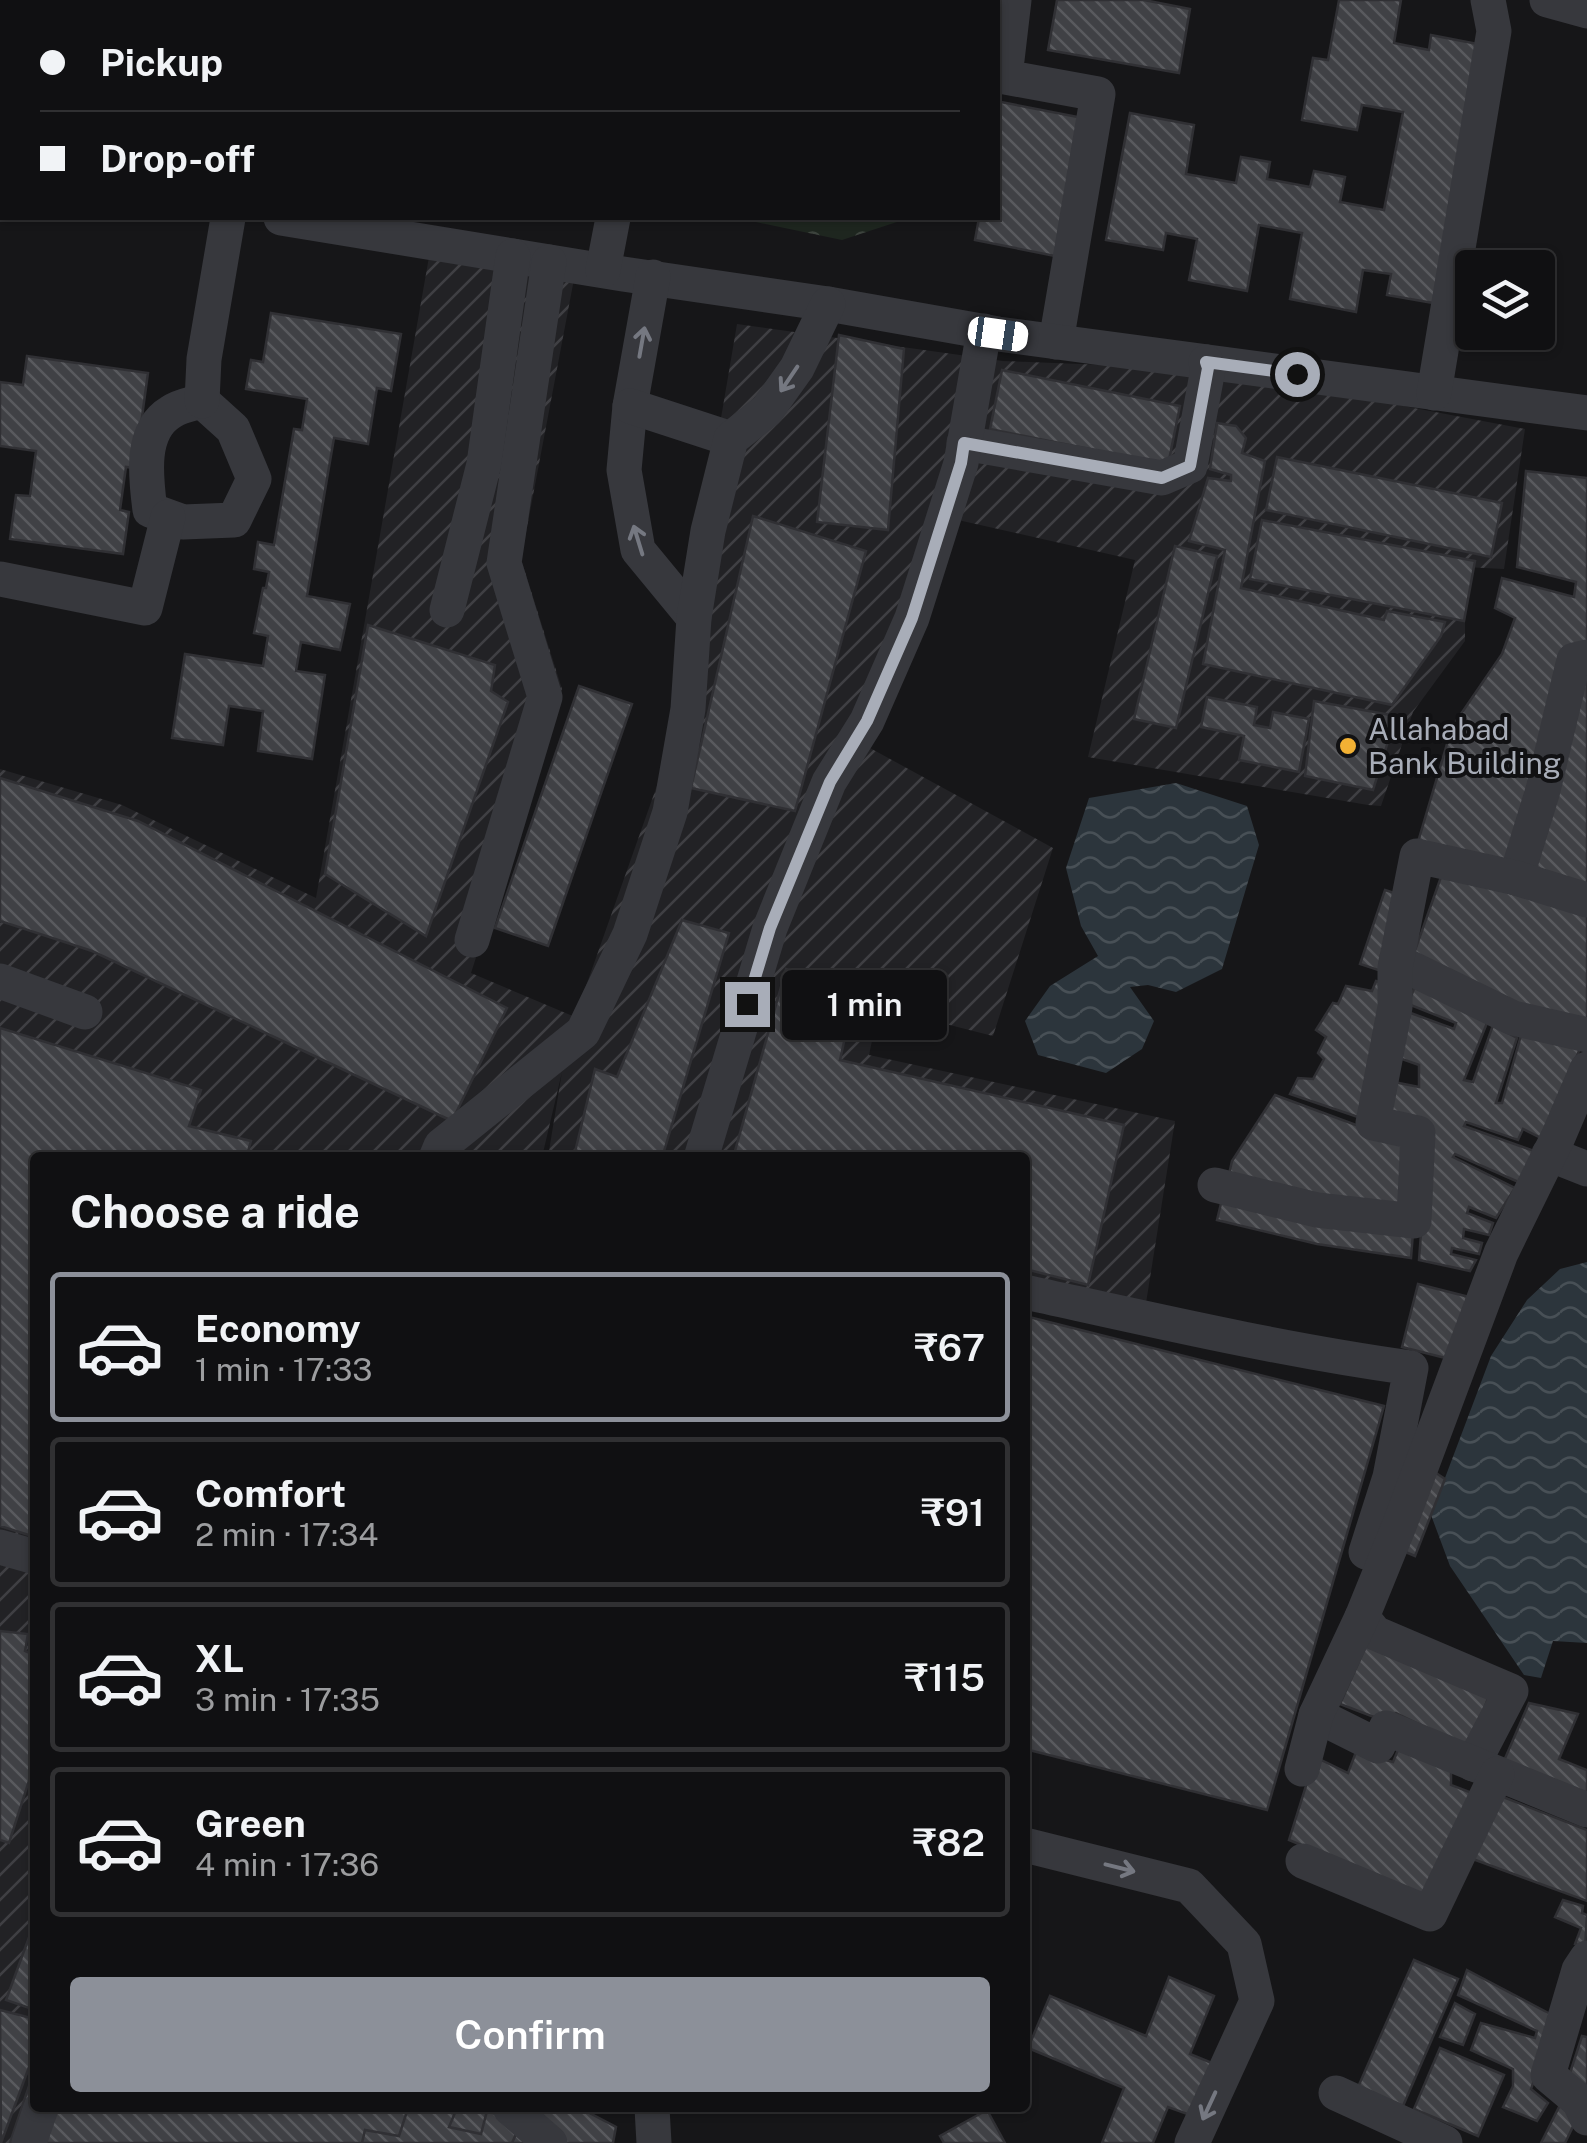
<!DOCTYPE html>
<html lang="en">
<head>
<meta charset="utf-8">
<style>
	body { margin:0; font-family:"Public Sans",sans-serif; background:#1e1e20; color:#f1f3f6; height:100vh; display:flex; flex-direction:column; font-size:38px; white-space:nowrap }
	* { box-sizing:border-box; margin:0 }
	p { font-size:32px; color:#9c9d9f }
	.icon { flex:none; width:55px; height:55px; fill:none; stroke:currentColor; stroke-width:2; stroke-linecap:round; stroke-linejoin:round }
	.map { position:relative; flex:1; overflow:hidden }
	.panel { position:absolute; left:30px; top:1152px; width:1000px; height:960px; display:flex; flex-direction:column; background:#101012; border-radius:10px; box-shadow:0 2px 8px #0004,0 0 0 2px #303032 }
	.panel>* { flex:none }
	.guide { position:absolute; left:0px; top:0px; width:1000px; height:220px; box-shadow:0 2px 8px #0004,0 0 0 2px #303032; display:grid; align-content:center; height:220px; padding:0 40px; background:#101012 }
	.tools { position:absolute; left:1455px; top:250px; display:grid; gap:20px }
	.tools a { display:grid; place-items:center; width:100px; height:100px; border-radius:10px; background:#101012; box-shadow:0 2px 8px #0004,0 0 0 2px #303032; font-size:50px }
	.end { position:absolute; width:45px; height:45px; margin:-22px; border:12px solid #a8adb8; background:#111; box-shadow:0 0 0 5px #111 }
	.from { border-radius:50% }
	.bubble { position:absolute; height:70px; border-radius:10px; background:#101012; box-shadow:0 2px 8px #0004,0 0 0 2px #303032; font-size:32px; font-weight:600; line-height:70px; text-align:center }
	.car { position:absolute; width:30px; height:60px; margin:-30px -15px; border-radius:12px; box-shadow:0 0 8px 2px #0007; background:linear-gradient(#fff 24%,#345 0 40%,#fff 0 76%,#345 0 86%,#fff 0) }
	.guide b { display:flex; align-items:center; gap:35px; height:95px; font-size:38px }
	.guide b+b { border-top:2px solid #303032 }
	.guide i { width:25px; height:25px; background:#f1f3f6 }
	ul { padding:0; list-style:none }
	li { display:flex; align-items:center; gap:30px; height:150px; margin:0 20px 15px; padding:0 20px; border:5px solid #303032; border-radius:10px }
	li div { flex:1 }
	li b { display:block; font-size:38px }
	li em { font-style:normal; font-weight:600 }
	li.active { border-color:#8c9099 }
	li>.icon { width:90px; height:90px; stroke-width:1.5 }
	h2 { padding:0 40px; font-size:45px; line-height:120px }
	.cta { display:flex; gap:20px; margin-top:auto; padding:20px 40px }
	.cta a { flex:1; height:115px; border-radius:10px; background:#8c9099; color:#fff; font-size:40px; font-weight:600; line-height:115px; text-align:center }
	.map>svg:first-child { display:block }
	.industrial { fill:url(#industrial-furrows) }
	.forest { fill:url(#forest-crowns) }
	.water { fill:url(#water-waves) }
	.building { fill:url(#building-back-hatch); stroke:#303034; stroke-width:2.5 }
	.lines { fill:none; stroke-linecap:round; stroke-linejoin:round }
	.minor { stroke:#37383d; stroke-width:35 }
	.rail { stroke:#4a4c52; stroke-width:8; stroke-dasharray:12 10; stroke-linecap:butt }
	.oneway { stroke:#757881 }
	.route { stroke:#a8adb8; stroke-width:12 }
	.poi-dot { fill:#f2b134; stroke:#111113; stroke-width:4 }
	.labels { text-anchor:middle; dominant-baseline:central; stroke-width:8; stroke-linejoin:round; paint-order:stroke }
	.poi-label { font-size:30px; fill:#a8adb8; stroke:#111113; text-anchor:start }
</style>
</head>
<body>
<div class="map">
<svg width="1587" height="2143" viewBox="0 0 1587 2143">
	<defs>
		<pattern id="industrial-furrows" width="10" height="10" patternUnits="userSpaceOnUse" patternTransform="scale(2.5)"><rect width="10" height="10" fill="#222225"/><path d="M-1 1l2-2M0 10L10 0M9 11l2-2" fill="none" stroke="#3f3f43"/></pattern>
		<pattern id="forest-crowns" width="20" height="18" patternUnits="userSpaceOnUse" patternTransform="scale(2.5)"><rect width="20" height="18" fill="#1e261f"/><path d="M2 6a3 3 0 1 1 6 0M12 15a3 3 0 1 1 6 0" fill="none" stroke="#3c433d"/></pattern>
		<pattern id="water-waves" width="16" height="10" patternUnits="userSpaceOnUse" patternTransform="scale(2.5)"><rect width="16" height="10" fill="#2c353c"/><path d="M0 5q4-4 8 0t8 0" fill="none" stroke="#485056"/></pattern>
		<pattern id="building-back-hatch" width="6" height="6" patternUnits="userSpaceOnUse" patternTransform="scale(2.5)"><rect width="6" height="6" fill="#404145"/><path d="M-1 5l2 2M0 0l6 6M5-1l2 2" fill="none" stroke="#595a5e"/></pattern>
	</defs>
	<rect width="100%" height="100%" fill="#161618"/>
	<polygon class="industrial" points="429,257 574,279 521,559 562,689 471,973 575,1017 660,777 737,324 1003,361 1208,369 1525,429 1504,569 1465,567 1465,641 1413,712 1381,806 1368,805 1088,757 1135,560 958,520 870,748 1053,848 993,1036 879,1007 869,1055 1175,1121 1146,1303 1025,1275 1025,1158 548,1157 562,1072 542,1157 35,1158 35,1921 6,2000 35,2010 35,2068 10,2143 0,2143 0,769 122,805 316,898"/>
	<polygon class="forest" points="737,218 909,218 842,240"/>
	<g class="water">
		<polygon points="1176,783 1247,806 1259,845 1222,969 1176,992 1148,985 1130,987 1154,1021 1142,1049 1106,1073 1038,1055 1025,1021 1050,986 1098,956 1081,926 1066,868 1089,798"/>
		<polygon points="1587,1262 1587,1643 1553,1641 1541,1678 1524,1675 1450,1566 1431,1515 1491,1356 1527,1300 1560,1269"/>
	</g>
	<g class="building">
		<polygon points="0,0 47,0 46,2 2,2 2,111 0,110"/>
		<polygon points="80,0 151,0 150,2 79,2"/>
		<polygon points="772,0 882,0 882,2 771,2"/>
		<polygon points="1057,0 1144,0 1190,9 1179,73 1048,50"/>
		<polygon points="1339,0 1401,0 1394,43 1429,50 1431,35 1488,46 1439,304 1387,295 1391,274 1363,270 1356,312 1290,299 1302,233 1259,225 1247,291 1189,280 1197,239 1166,233 1163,250 1106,240 1130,113 1194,125 1186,174 1236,183 1241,157 1270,162 1267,179 1310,187 1314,171 1345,177 1340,202 1384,210 1403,112 1362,105 1357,130 1302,120 1313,58 1328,60"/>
		<polygon points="1001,102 1088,119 1060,257 975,240 979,218 998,218 998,122"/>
		<polygon points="271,313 401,334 391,391 377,388 368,444 334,438 307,596 350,604 340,650 301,642 296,671 325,675 312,759 258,751 263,711 229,706 223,745 172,738 185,654 263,666 268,636 254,633 263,588 266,588 269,572 254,569 258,542 274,545 294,429 302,430 307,399 246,389 251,360 263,362"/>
		<polygon points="839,335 904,349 888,530 817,522"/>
		<polygon points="27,356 148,373 135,468 126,467 120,510 129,512 123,554 10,539 16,495 30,496 36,451 0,446 0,382 23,385"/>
		<polygon points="1002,370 1180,406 1168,465 990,429"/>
		<polygon points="1217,423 1236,426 1246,438 1242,453 1265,461 1241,588 1384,620 1387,611 1445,622 1441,636 1392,705 1203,664 1225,550 1189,541 1208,478 1231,481 1231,475 1210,469"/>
		<polygon points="1277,457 1502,503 1491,557 1266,510"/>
		<polygon points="1526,471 1587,478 1587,642 1508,867 1418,842 1452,727 1502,654 1515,618 1495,608 1502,578 1574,597 1576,582 1517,567"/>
		<polygon points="753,516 866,551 795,811 691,788"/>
		<polygon points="1262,520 1475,561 1464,621 1250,579"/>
		<polygon points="1175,546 1217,556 1176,728 1134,719"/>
		<polygon points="368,625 495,665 491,691 508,702 426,936 325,874"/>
		<polygon points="1587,670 1587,887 1530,873"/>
		<polygon points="579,686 632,704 548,946 495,928"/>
		<polygon points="1207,697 1257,707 1254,725 1270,728 1273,712 1309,719 1299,772 1239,760 1244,736 1201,727"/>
		<polygon points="1314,701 1396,716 1373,790 1305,776"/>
		<polygon points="0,778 138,821 507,1008 452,1121 92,951 0,921"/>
		<polygon points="1442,874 1587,914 1587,1022 1518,1008 1413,956"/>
		<polygon points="1385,890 1401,895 1384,972 1360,964"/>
		<polygon points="682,920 729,933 662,1158 574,1156 595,1069 617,1077"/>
		<polygon points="786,969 856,988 840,1060 1124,1125 1088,1285 1025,1269 1025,1158 733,1158"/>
		<polygon points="1376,981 1387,984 1364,1119 1290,1094 1298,1078 1313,1079 1324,1059 1318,1053 1326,1037 1316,1030 1333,1003 1338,1004 1346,986 1372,991"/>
		<polygon points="1417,981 1489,1018 1464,1080 1473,1082 1493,1025 1517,1038 1496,1103 1502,1103 1523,1028 1581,1046 1543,1139 1523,1129 1518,1140 1466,1122 1464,1126 1537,1152 1523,1184 1455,1154 1453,1157 1515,1188 1496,1218 1469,1207 1467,1213 1493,1223 1489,1235 1464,1229 1463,1238 1482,1243 1479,1254 1452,1248 1451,1254 1476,1260 1470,1271 1419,1260 1429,1126 1391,1115 1394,1082 1419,1087 1419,1065 1396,1057 1408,1012 1454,1029 1456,1023 1408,1004"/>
		<polygon points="0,1028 201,1090 189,1126 251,1141 246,1158 35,1158 35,1537 0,1526"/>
		<polygon points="1275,1095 1356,1125 1405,1139 1401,1213 1227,1183 1232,1161"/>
		<polygon points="1223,1195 1413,1233 1411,1258 1317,1244 1217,1220"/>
		<polygon points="1418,1284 1469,1297 1453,1360 1402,1347"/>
		<polygon points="1025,1316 1384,1406 1267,1810 1025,1749"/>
		<polygon points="1433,1471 1445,1479 1415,1556 1403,1551"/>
		<polygon points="0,1631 28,1634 25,1651 35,1655 35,1762 9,1843 0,1840"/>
		<polygon points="1368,1641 1490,1693 1469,1749 1396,1713 1387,1722 1340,1704"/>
		<polygon points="1529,1703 1578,1714 1559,1759 1587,1770 1587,1797 1503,1763"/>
		<polygon points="1400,1745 1451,1762 1451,1785 1472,1793 1426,1897 1289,1840 1315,1757 1348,1773 1356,1752 1393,1762"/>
		<polygon points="1498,1795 1587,1830 1587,1901 1470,1858"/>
		<polygon points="1563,1900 1583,1906 1582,1913 1587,1915 1585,1948 1575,1944 1581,1928 1555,1917"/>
		<polygon points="35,1921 35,2010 6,2000"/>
		<polygon points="1414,1960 1458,1979 1403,2106 1358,2087"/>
		<polygon points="1467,1970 1556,2017 1531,2089 1548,2103 1537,2121 1503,2107 1513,2086 1513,2069 1471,2050 1481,2023 1535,2038 1537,2031 1458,1995"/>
		<polygon points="1169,1977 1214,1996 1190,2054 1212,2063 1190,2115 1168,2107 1153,2143 1102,2143 1124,2088 1028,2048 1050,1996 1146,2036"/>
		<polygon points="1455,2003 1475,2014 1463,2045 1440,2037"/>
		<polygon points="0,2010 35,2019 35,2051 1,2143"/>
		<polygon points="1582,2036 1587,2037 1587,2095 1569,2076"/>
		<polygon points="1440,2048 1504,2075 1478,2136 1414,2109"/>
		<polygon points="35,2068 35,2108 580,2108 616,2127 613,2143 10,2143"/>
		<polygon points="1561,2103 1580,2112 1565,2143 1541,2143"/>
		<polygon points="408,2108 457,2108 449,2127 481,2134 487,2111 521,2123 512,2143 362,2143 365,2130 399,2136"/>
		<polygon points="987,2110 1005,2143 944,2143 940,2136"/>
	</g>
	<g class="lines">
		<g class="minor">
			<polyline points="1014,0 1005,77 1098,94 1056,342"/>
			<polyline points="1547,0 1587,11"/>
			<polyline points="659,2 660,0"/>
			<polyline points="0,174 2,174"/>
			<polyline points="281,218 623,274 828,304 998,334 1587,413"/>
			<polyline points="603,270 613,218"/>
			<polyline points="653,277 630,406 624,470 638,550 694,618"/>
			<polyline points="1434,393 1494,31 1488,0"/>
			<path d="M202 401 233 429 254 479 234 520 183 522 150 510C146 479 139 431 171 412 179 406 192 404 202 401Z"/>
			<polyline points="202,401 204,359 228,218"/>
			<polyline points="630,406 731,439"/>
			<polyline points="964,443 1162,478 1190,466 1208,369 1206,362"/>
			<polyline points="0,579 145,608 168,517"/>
			<polyline points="447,610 484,464 513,256"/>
			<polyline points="1516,878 1543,790 1574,660 1587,657"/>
			<polyline points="472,940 545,697 504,563 549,262"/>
			<polyline points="1396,961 1513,1018 1587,1035"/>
			<polyline points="0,981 85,1012"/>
			<polyline points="1549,1154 1587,1169"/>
			<polyline points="436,1158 441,1146 583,1032 630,934 670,812 688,709 694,618 708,531 731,439 767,410 797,368 828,304"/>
			<polyline points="701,1158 770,928 829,782 867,721 912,618 961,463 984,331"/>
			<polyline points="1215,1185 1317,1210 1414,1221 1418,1133 1373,1123 1395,1007 1395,968 1417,856 1516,878 1587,900"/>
			<path d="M1025 1292C1153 1320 1281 1350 1411 1368L1390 1477 1366 1552"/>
			<polyline points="0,1547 35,1557"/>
			<polyline points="1362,1617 1375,1633 1511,1691 1473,1764"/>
			<polyline points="1316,1715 1378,1746 1386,1728 1587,1810"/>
			<polyline points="1302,1769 1316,1715 1362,1617 1399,1526 1501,1253 1558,1137 1587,1069"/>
			<polyline points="1025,1845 1189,1886 1244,1944 1257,2001 1192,2143"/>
			<polyline points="1303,1861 1430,1914 1497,1774"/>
			<polyline points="1587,1958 1579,1970 1548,2075 1579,2101 1587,2118"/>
			<polyline points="1336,2093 1445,2143"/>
			<polyline points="510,2108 550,2143"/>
			<polyline points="652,2108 654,2143"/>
			<polyline points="29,2143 41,2108"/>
		</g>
		<g class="rail">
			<polyline points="259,0 265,2"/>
			<polyline points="356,0 362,2"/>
		</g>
	</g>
	<defs><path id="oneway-shaft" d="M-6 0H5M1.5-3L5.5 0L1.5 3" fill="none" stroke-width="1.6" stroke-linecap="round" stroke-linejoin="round" transform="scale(2.5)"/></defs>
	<g class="oneway">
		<use href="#oneway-shaft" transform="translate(642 342) rotate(-80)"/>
		<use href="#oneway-shaft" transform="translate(789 379) rotate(124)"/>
		<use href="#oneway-shaft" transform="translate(638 540) rotate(-107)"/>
		<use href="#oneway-shaft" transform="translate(1120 1868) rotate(14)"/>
		<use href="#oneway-shaft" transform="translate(1209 2106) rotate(115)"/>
	</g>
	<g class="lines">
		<polyline class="route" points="747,1004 770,928 830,782 867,721 912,618 961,463 964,443 1162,478 1190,466 1208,368 1206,362 1297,374"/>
	</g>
	<circle class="poi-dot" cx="1348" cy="746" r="10"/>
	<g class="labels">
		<g class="poi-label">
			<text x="1368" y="729">Allahabad<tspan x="1368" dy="34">Bank Building</tspan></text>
		</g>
	</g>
</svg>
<div class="tools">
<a><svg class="icon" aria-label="layers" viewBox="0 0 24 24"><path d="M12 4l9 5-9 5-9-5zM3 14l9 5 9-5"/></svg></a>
</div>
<i class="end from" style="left:1297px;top:374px"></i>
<i class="end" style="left:747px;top:1004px"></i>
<div class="bubble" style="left:782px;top:970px;width:165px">1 min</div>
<i class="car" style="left:998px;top:334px;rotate:98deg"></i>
<div class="guide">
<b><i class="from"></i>Pickup</b>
<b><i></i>Drop-off</b>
</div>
<section class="panel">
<h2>Choose a ride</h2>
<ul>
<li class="active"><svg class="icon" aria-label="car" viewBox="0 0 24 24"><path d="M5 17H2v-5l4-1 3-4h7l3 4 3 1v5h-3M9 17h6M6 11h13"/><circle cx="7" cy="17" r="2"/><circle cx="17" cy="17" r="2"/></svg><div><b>Economy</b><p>1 min · 17:33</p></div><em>₹67</em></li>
<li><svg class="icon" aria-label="car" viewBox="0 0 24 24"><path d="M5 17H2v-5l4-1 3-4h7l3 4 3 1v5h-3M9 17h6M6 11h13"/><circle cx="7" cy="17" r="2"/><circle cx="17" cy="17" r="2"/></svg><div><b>Comfort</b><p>2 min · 17:34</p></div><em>₹91</em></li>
<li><svg class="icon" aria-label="car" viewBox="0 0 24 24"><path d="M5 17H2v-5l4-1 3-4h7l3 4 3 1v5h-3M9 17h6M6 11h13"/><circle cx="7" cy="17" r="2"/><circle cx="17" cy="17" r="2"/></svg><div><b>XL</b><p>3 min · 17:35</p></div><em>₹115</em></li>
<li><svg class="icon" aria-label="car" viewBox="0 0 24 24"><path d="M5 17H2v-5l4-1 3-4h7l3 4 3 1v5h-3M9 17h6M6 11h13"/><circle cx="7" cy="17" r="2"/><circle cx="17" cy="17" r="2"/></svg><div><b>Green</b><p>4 min · 17:36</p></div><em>₹82</em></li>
</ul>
<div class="cta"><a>Confirm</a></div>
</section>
</div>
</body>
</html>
